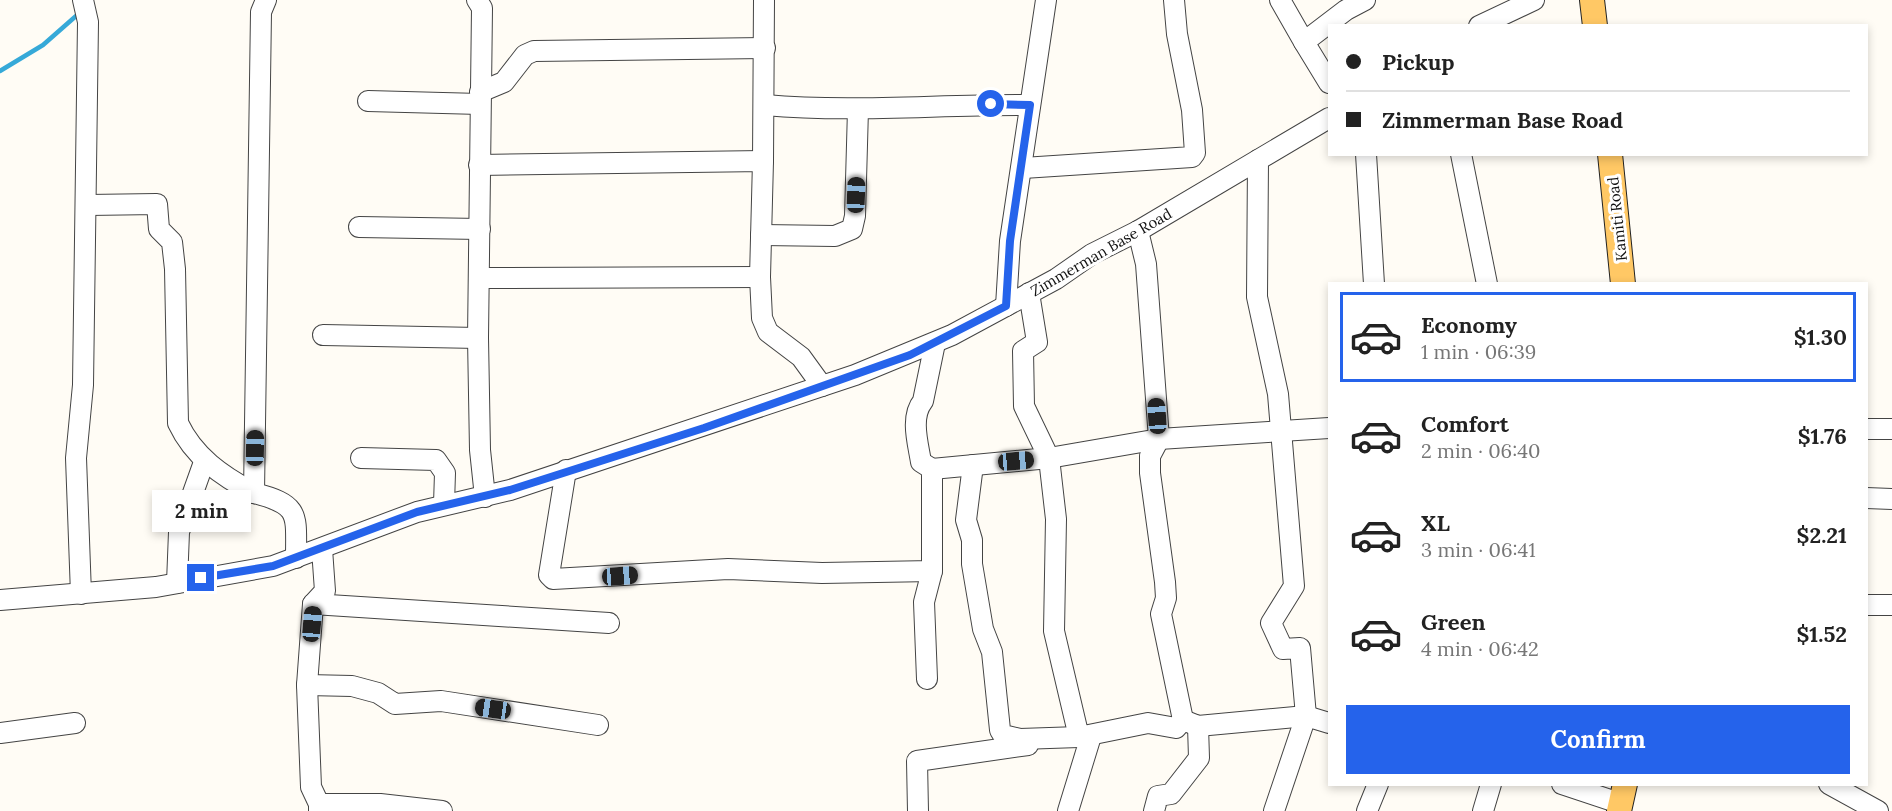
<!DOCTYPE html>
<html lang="en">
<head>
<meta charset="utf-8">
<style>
	body { margin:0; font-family:Lora,serif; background:#f2f2f2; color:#222; height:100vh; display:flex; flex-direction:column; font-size:22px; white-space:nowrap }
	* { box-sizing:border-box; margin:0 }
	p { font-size:20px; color:#767676 }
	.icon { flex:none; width:33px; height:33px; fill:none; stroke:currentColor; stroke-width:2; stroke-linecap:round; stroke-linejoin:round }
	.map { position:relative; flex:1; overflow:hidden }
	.side { position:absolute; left:1328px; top:282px; width:540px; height:504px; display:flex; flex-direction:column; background:#fff; border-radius:0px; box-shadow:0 3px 9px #0003 }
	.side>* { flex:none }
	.guide { position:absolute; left:1328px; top:24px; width:540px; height:132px; border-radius:0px; box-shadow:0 3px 9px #0003; display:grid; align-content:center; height:132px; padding:0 18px; background:#fff }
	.end { position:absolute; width:27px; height:27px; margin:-14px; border:8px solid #2563eb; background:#fff; box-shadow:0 0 0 3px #fff }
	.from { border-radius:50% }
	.bubble { position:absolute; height:42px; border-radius:0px; background:#fff; box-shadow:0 3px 9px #0003; font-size:20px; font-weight:700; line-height:42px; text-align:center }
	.car { position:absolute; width:18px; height:36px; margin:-18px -9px; border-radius:8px; box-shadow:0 0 4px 2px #0007; background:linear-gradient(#222 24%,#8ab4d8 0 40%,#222 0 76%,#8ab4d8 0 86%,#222 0) }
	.guide b { display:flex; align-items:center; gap:21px; height:57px; font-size:22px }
	.guide b+b { border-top:2px solid #e0e0e0 }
	.guide i { width:15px; height:15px; background:#222 }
	ul { padding:10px 0 0; list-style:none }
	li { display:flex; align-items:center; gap:18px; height:90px; margin:0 12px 9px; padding:0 6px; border:3px solid transparent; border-radius:0px }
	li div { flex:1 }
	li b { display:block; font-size:22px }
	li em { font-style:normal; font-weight:700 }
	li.active { border-color:#2563eb }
	li>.icon { width:54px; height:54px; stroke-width:1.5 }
	.cta { display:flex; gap:12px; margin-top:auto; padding:12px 18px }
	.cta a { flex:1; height:69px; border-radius:0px; background:#2563eb; color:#fff; font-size:24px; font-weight:700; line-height:69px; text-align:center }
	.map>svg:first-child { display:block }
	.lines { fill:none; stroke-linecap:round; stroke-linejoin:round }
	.stream { stroke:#36a9d8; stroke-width:4.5 }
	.minor-casing { stroke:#444; stroke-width:22 }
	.major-casing { stroke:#222; stroke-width:26 }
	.minor { stroke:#fff; stroke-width:20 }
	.major { stroke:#ffc865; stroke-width:24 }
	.route { stroke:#2563eb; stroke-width:8 }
	.labels { text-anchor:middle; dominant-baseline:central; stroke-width:6; stroke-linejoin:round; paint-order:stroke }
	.street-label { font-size:15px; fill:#111; stroke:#fff }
</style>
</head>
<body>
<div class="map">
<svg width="1892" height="811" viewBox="0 0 1892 811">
	<rect width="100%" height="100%" fill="#fffcf5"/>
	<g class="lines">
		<polyline class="stream" points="0,71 43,45 76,16"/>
		<g class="minor-casing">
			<g id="minor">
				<path d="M266 0 261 12 254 493C301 505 296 514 296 558"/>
				<polyline points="477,0 482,8 478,338 480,450 485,497"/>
				<polyline points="1280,0 1304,42"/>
				<polyline points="1479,26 1534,0"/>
				<polyline points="1329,83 1304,42 1346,10 1365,0"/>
				<polyline points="480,92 504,82 525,55 534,51 765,48"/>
				<polyline points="368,101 480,104"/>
				<path d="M765 105C853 113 941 104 1030 105"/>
				<polyline points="1366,154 1374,284"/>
				<polyline points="1461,154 1487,284"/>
				<polyline points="1258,160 1257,297 1278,394 1294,586 1271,623 1283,649 1300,648 1306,716 1274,811"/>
				<polyline points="763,161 764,0"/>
				<polyline points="479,165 763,161 760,277 762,318 768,332 801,357 822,386"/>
				<polyline points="1023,168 1192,157 1195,153 1192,110 1177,34 1174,0"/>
				<path d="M88 205 157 204 159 229 172 242 175 269 178 423C194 457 222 476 254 493"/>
				<polyline points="359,227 480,229"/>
				<polyline points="1138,231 1146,264 1159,439 1150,456 1150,473 1165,582 1166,598 1161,614 1183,720"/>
				<polyline points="761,235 835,236 852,229 855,216 858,109"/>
				<polyline points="479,278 760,277"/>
				<polyline points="1029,293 1037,342 1023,351 1024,406 1049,458 1056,519 1054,631 1079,737 1148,723 1176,728 1183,720 1198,726 1306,716 1329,723"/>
				<polyline points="1006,306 1010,241 1046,0"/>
				<polyline points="323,335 478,338"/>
				<polyline points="1866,429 1892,429"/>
				<polyline points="361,458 436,460 445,473 444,504"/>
				<polyline points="973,465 966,520 972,540 972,564 983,629 992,652 1000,730 1003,735 1020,739 1079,737"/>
				<polyline points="932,469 1049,458 1159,439 1329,428"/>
				<path d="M566 470 549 575 553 579 728 569 822 573 932 571V469L921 462C918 443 910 417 923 401L935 343"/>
				<polyline points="1866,498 1892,499"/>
				<polyline points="177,583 179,532 204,462"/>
				<polyline points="81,594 76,458 83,385 88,22 83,0"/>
				<polyline points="0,600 156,587 273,566 417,512 510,490 855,375 952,335 1056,279 1092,254 1138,231 1329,118"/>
				<polyline points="313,604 609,623"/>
				<polyline points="1866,605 1892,605"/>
				<polyline points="927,679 924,602 932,571"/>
				<polyline points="307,685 352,686 378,693 395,704 441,701 598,725"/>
				<polyline points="0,733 75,723"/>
				<polyline points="1562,784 1622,804"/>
				<polyline points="1829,784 1878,811"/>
				<polyline points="319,804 380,804 442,811"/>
				<polyline points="319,811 319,804 311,787 307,685 313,604 325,591 322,549"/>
				<polyline points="918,811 917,761 1028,745"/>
				<polyline points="1068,811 1091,736 1081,738"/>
				<polyline points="1154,811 1158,796 1171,794 1199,758 1198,726"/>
				<polyline points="1367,811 1378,784"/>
				<polyline points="1483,811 1491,784"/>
			</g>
		</g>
		<g class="major-casing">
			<g id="major">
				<polyline points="1592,0 1595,26"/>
				<polyline points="1610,154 1623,284"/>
				<polyline points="1619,811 1625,784"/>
			</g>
		</g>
		<use href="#minor" class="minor"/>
		<use href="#major" class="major"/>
	</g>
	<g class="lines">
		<polyline class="route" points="201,578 273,566 417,512 510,490 704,428 910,355 1006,306 1010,241 1030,105 991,104"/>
	</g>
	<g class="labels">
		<g class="street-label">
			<text transform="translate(1617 219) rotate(-96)">Kamiti Road</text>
			<text transform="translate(1101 252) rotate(-30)">Zimmerman Base Road</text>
		</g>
	</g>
</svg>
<i class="end from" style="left:991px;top:104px"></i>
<i class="end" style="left:201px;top:578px"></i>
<div class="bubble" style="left:152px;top:490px;width:99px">2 min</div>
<i class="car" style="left:856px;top:195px;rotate:2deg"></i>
<i class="car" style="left:1157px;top:416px;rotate:356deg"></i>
<i class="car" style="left:255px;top:448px;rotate:1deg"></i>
<i class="car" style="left:1016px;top:461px;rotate:85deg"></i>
<i class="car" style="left:620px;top:576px;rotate:86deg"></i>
<i class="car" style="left:312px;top:624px;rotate:5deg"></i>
<i class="car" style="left:493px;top:709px;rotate:278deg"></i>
<div class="guide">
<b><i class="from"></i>Pickup</b>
<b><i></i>Zimmerman Base Road</b>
</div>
<section class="side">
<ul>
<li class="active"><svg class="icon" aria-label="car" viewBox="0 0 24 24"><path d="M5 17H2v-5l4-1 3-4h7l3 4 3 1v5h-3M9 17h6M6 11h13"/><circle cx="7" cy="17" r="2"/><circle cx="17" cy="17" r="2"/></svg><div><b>Economy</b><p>1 min · 06:39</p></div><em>$1.30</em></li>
<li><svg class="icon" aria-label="car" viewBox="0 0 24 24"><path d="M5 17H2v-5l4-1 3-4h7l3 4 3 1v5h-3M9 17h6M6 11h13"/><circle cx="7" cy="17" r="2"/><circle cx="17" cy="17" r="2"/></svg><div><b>Comfort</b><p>2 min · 06:40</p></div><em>$1.76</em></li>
<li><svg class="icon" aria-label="car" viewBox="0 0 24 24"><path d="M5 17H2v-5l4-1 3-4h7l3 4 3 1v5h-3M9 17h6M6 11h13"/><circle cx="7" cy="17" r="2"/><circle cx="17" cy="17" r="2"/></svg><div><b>XL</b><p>3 min · 06:41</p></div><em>$2.21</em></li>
<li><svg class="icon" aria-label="car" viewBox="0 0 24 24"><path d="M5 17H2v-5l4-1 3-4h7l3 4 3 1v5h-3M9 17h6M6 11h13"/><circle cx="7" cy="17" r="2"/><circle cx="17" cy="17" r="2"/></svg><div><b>Green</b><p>4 min · 06:42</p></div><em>$1.52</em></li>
</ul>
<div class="cta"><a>Confirm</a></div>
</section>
</div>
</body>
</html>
